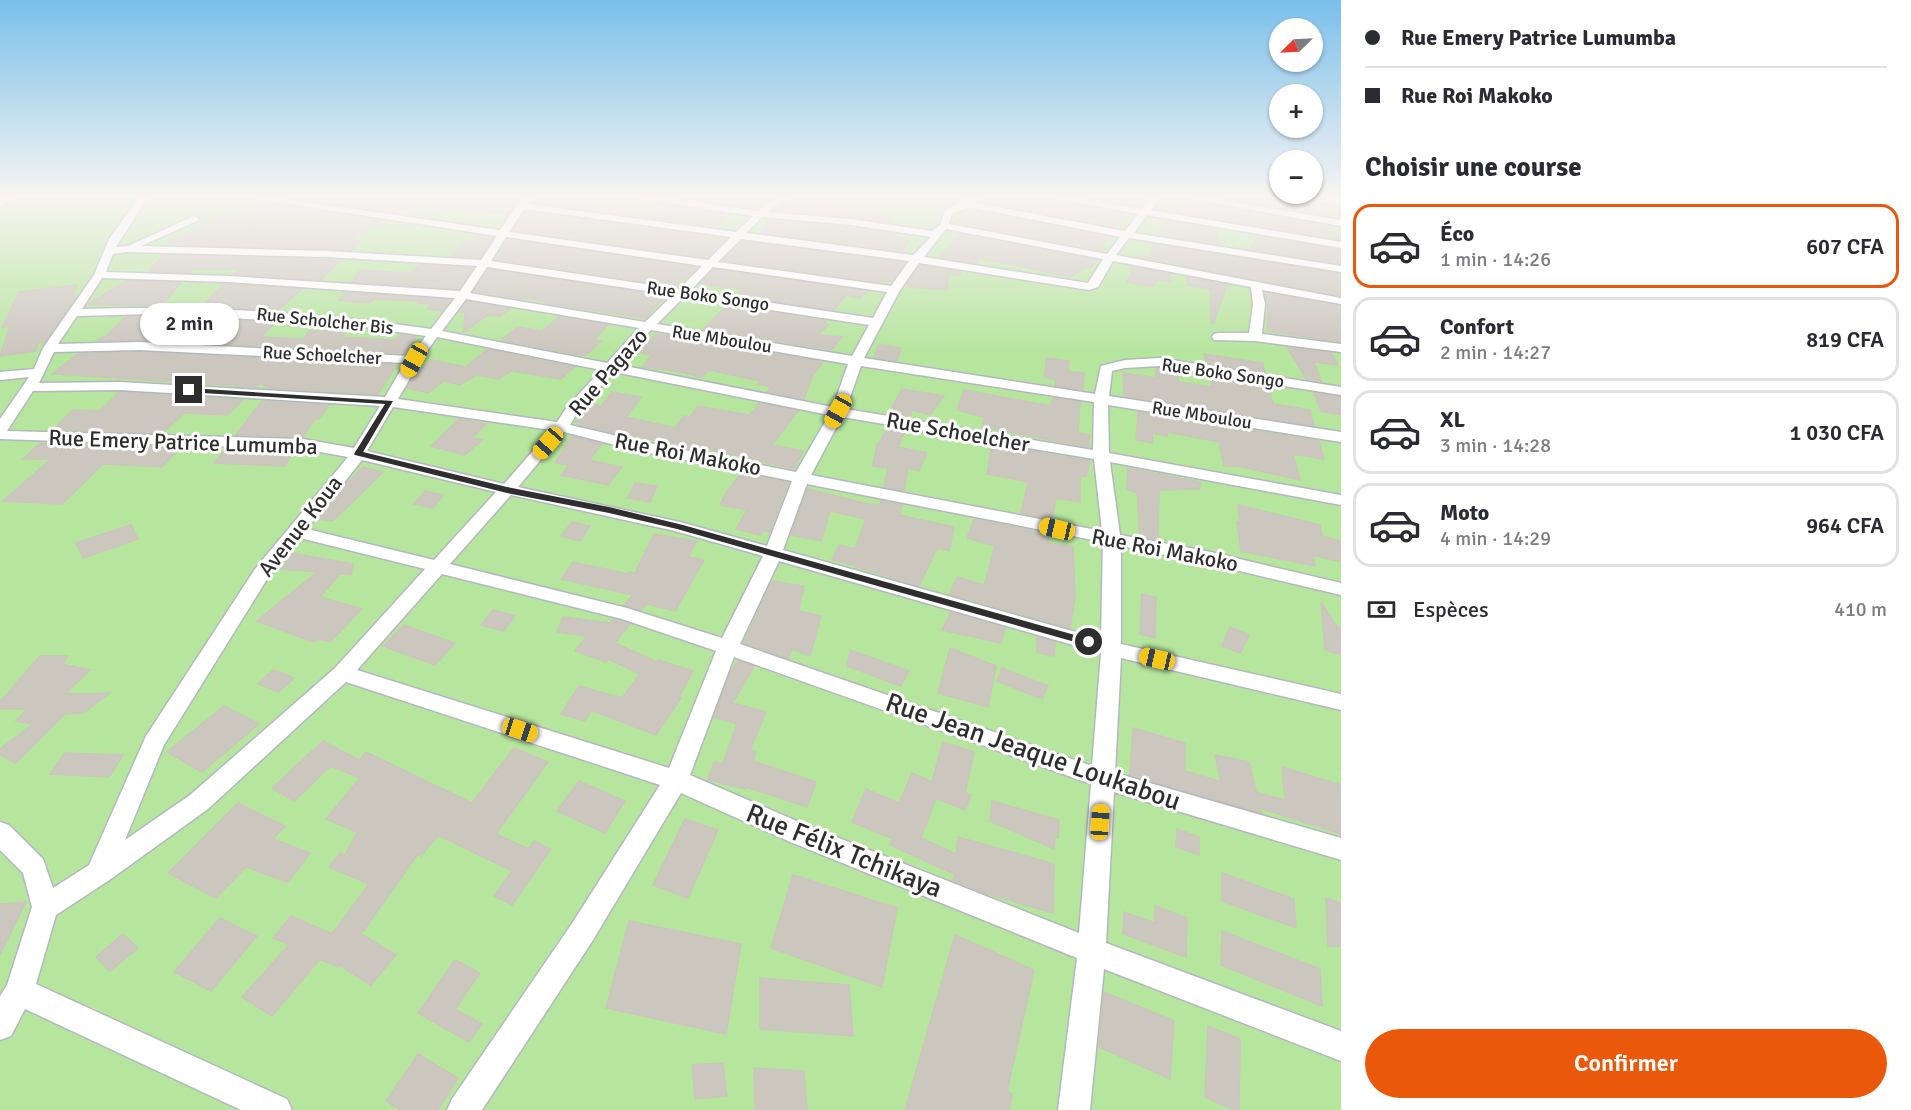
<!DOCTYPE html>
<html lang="fr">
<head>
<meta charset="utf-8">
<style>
	body { margin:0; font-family:Signika,sans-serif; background:#f2f2f3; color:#2b2b33; height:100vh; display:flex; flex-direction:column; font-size:22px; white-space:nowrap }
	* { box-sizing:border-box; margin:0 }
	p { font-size:20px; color:#7c7c81 }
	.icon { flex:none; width:33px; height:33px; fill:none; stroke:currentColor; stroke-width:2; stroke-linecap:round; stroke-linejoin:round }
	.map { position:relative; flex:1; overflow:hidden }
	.side { display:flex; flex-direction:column; background:#fff; width:570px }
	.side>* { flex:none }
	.banner { display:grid; align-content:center; height:132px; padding:0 24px; background:#fff }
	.needle { width:39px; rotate:246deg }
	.tools { position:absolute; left:1269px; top:18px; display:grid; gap:12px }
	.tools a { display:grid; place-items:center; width:54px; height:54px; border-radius:50%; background:#fff; box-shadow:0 2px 4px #0004; font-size:30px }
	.end { position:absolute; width:27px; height:27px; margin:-14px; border:8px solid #2e2e2e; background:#fff; box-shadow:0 0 0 3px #fff }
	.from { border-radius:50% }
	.bubble { position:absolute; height:42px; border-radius:21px; background:#fff; box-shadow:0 2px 4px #0004; font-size:20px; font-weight:600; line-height:42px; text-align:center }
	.car { position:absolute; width:18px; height:36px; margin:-18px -9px; border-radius:8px; box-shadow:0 0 4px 2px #0007; background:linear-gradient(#f5c518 24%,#345 0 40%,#f5c518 0 76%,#345 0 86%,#f5c518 0) }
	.banner b { display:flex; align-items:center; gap:21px; height:57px; font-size:22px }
	.banner b+b { border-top:2px solid #e1e1e2 }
	.banner i { width:15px; height:15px; background:#2b2b33 }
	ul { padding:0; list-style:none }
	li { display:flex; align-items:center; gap:18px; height:84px; margin:0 12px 9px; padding:0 12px; border:3px solid #e1e1e2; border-radius:18px }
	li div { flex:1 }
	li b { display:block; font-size:22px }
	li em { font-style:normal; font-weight:600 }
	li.active { border-color:#ea580c }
	li>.icon { width:54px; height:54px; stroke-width:1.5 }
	h2 { padding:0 24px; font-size:27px; line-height:72px }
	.pay { display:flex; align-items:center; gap:15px; height:66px; padding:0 24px; font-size:22px }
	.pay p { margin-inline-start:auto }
	.action { display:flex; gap:12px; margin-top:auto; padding:12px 24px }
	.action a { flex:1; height:69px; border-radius:36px; background:#ea580c; color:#fff; font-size:24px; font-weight:600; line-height:69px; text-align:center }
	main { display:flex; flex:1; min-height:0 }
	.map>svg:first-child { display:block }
	.green { fill:#b6e59e }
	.building { fill:#cbc7bf; stroke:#cbc5ba; stroke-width:1.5 }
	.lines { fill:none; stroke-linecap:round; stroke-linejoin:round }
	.minor-casing { stroke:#b4b7c1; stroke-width:3 }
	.minor { fill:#fff; fill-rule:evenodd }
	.route { fill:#2e2e2e }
	.labels { text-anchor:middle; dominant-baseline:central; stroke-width:6; stroke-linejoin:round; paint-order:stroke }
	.far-street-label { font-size:18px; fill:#2e2e2e; stroke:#fff }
	.street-label { font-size:22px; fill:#2e2e2e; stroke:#fff }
	.near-street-label { font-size:27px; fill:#2e2e2e; stroke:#fff }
</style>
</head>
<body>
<main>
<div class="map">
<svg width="1341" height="1110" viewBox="0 0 1341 1110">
	<rect width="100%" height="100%" fill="#efe9e1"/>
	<rect class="green" x="0" y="196" width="1341" height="914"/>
	<g class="building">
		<polygon points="282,196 422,196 395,213"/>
		<polygon points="435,196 522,196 509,214 435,208"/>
		<polygon points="538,196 582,196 580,198 596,200 590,204 657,214 667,205 730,215 717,227 533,202"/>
		<polygon points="708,196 711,196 744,202 739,206 701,201"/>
		<polygon points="988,196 1042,196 1126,214 1114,227 984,202"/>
		<polygon points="1214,196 1300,196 1306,201 1341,207 1341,217"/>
		<polygon points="801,199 839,204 835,208 893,217 890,222 775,210"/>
		<polygon points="1183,200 1331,226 1326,231 1341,234 1341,240 1176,212"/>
		<polygon points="263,202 382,221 348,240 361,241 352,250 177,245 180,243 167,242 221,216 232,217"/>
		<polygon points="971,210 1110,237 1099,248 1106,249 1104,251 955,222"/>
		<polygon points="525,211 726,239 707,258 513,230"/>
		<polygon points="768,220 851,227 896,234 894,237 910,239 903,251 760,233"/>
		<polygon points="1164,221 1217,229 1218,244 1158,235"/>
		<polygon points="961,234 1097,260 1090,268 1085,267 1071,277 980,258 976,263 940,257"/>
		<polygon points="479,235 493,238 480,258 451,256 465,241 470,241"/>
		<polygon points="1258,236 1341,250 1341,264 1250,249"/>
		<polygon points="507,239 697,268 675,286 495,259"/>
		<polygon points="742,241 905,263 892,281 878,282 723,260"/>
		<polygon points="1154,244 1341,274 1341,296 1183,266 1183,264 1131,256 1149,257"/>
		<polygon points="163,255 328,259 341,260 321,280 234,274 240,269 194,269 190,273 149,271"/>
		<polygon points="419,265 473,268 459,289 352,282 360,270 404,273 411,272"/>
		<polygon points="920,265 961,272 959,276 949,274 947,290 909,287 907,283"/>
		<polygon points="1131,267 1170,274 1171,282 1157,280 1153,287 1127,282 1131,274"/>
		<polygon points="488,269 666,296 645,318 552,304 524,297 522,299 474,291"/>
		<polygon points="714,269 868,291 860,298 846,295 834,310 736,296 742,289 700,284"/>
		<polygon points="1186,277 1227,285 1213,324 1211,323 1211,289 1188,285"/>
		<polygon points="126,281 181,283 161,306 88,304"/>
		<polygon points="224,284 228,284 302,289 278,310 201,307"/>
		<polygon points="77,285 72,296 77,296 44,343 38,342 36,351 0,356 10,326 2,327 19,292"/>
		<polygon points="344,292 451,300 442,311 427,309 432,304 418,303 420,301 374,299 369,303 339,300"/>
		<polygon points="1265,293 1341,306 1341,342 1267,331 1268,302"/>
		<polygon points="467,301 510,309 500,316 488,315 464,332 465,313 459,312"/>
		<polygon points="727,306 826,321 823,324 829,325 818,335 842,337 832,350 703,329"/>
		<polygon points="152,316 275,323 261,337 303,339 309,331 346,331 342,337 396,340 400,334 416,337 405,353 139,340 96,341 107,335 126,317"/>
		<polygon points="559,317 608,325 594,339 601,341 585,356 501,340 518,327 542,331"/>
		<polygon points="656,334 673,336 823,362 812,377 804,399 767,392 771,387 757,384 760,381 709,370 702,377 664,369 643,367 651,355 638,352"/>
		<polygon points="879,344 901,348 897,361 874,357"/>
		<polygon points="1287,347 1331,353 1338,365 1314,362 1321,381 1306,379"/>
		<polygon points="490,350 574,367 561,379 511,371 499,379 476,375 460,385 444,381 428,393 407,388 416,372 432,360 466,367 484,352"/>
		<polygon points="139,352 397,365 378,394 267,388 261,383 257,387 52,374 78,354"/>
		<polygon points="1204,354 1263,363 1265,373 1206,363"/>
		<polygon points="1047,358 1069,361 1068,371 1084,373 1083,390 1055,386 1056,380 1044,377"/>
		<polygon points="1156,368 1178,371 1178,382 1212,387 1209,376 1268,386 1273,404 1310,410 1314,426 1124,396 1123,373 1156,378"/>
		<polygon points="902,389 944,396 930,415 912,410 910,417 892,414 895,408 892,407"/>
		<polygon points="964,390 1051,406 1053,398 1080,402 1078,433 1089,435 1089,447 982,427 985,417 957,410"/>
		<polygon points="119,392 120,392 243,400 227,415 184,413 163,433 53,430 73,410 100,411"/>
		<polygon points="612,392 641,397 626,417 675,428 684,416 690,417 698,406 750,415 759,403 798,411 772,445 803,451 794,469 700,447 698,450 631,435 626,436 579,425 581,423 576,422 592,403 601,406"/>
		<polygon points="1314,393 1341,397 1341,415 1321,411"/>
		<polygon points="262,401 329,405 319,419 315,419 303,437 236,435"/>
		<polygon points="1138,412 1319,441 1324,459 1293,454 1300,480 1242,467 1224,466 1219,442 1167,432 1167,436 1152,433 1153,443 1136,440"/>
		<polygon points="459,419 486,424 472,438 482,440 465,455 431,446"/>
		<polygon points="887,427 905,430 898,447 927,453 919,471 908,468 904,491 884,487 888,468 873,466 877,444 879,444"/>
		<polygon points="572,436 602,444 589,460 622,467 608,485 561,475 569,465 555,463"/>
		<polygon points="40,443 165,447 180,448 162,467 103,464 62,504 3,501 51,459 23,459"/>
		<polygon points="992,444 1090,461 1086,477 1080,476 1080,502 1056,498 1052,519 1021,513 1028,482 987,474"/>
		<polygon points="225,449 294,451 285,466 214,463"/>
		<polygon points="363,467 383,472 333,521 318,519 347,483"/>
		<polygon points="1128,468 1200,482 1200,489 1159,490 1158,540 1140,536 1137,492 1127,490"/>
		<polygon points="741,473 788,483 770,532 763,530 761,535 736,529 747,510 720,505 726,493"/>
		<polygon points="635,483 657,486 650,502 628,498"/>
		<polygon points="808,489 868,504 880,505 881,501 902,505 899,515 954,527 949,551 937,548 919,586 832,559 839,545 855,549 866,519 830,511 821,541 791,535"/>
		<polygon points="425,491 444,495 433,508 414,504"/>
		<polygon points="1238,505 1320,525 1322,536 1341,541 1341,562 1313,555 1315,566 1241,551 1237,522 1240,522"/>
		<polygon points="974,519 1049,534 1048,543 1073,547 1075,597 1070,628 950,594 957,577 984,585 995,546 967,538"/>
		<polygon points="572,522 590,526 580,541 561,536"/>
		<polygon points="131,525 138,539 83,558 76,543"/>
		<polygon points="654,534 696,541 689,557 704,560 675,611 646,604 641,610 624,605 633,595 561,579 573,562 628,574 630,572 635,573"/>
		<polygon points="292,553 353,564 351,575 340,574 320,597 362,609 330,642 319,639 313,642 257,621 317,572 281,569"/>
		<polygon points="772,581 804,586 798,611 821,616 810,656 792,649 789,658 744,643"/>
		<polygon points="1142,594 1156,597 1155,638 1140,634"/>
		<polygon points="1321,602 1337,627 1341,628 1341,655 1325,650"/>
		<polygon points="493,610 515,616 504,631 481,625"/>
		<polygon points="951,612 1005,628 1001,643 942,630"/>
		<polygon points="563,617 610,623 613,619 630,624 615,643 657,662 658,660 693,671 679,697 681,698 656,735 591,710 585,721 561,714 579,686 622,698 640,674 608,659 606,662 575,651 587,636 557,632"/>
		<polygon points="404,625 455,643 435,665 383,646"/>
		<polygon points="1230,627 1249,635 1240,653 1222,646"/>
		<polygon points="1037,637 1055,642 1054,656 1037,652"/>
		<polygon points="950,648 996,666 988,707 938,693"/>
		<polygon points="850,650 909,671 901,686 847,666"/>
		<polygon points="40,656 68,656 62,664 90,670 65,694 110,693 83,713 65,714 16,763 0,755 0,749 33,724 16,721 27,709 0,709 0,702"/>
		<polygon points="738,661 754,666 733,703 766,712 750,750 756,752 753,761 816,782 807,807 746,787 745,789 708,780 714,762 723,764 737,724 714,717 730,674"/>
		<polygon points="1002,668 1048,686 1042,699 997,681"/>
		<polygon points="273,670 294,678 279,692 258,684"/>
		<polygon points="224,706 259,724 202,772 167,752"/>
		<polygon points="1133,728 1185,743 1185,771 1221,782 1215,755 1249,762 1256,792 1285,800 1282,767 1341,785 1341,834 1260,808 1261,813 1130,775"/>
		<polygon points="323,741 359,760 366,752 472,803 514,748 548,762 496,834 529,849 534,841 551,849 512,905 494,896 512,871 438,835 421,856 418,854 361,934 396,955 371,985 339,965 338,967 320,959 272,1016 242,997 289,945 273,938 291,916 332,934 369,884 329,867 340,853 345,855 357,832 326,819 360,778 331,766 294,801 272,788"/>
		<polygon points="943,742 974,752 965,793 971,795 965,810 936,798 921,838 956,854 958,837 1054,864 1053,913 978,891 953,881 954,874 890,845 893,839 852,822 866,789 899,803 912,773 932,782"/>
		<polygon points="65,753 123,755 109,777 50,774"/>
		<polygon points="579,781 625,801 605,833 557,811"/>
		<polygon points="992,801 1059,820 1058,838 1055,837 1054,849 990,821"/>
		<polygon points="238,803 285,826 273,839 310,853 288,882 246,867 216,898 168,873"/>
		<polygon points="685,819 718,830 688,898 653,885"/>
		<polygon points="1177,829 1199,837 1199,855 1176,847"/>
		<polygon points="1222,873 1294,899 1296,928 1222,901"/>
		<polygon points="793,875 897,908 882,987 771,948"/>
		<polygon points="1326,898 1341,903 1341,946 1328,947"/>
		<polygon points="26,902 0,955 0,904"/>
		<polygon points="1155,906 1187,918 1186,957 1123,934 1124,912 1155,923"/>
		<polygon points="220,918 257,936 211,991 174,972"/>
		<polygon points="629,921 741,944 726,1034 606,1008"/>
		<polygon points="1222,931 1320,969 1322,1006 1221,965"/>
		<polygon points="123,934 138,948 110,971 96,957"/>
		<polygon points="955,935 1034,970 1007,1091 1012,1094 1009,1110 905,1110"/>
		<polygon points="455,960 480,973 455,1009 482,1024 469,1042 418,1013"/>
		<polygon points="760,978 849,985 853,1036 760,1029"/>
		<polygon points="1104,992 1174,1021 1170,1079 1099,1047"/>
		<polygon points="1208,1026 1240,1039 1239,1110 1233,1110 1205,1097"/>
		<polygon points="418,1054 458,1078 438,1110 400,1110 386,1101"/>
		<polygon points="723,1063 727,1096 695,1099 692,1065"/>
		<polygon points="754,1068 804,1071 807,1110 755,1110"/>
	</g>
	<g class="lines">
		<g class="minor-casing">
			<g id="minor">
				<polygon points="7,196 20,196 0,206 0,200"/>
				<path d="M144 196H154L142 206 116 247 128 246 194 216 199 219 197 221 141 246 328 251 481 260 497 236 237 196H263L500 230 518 204 526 196H536L528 204 736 232 753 216 621 196H652L758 211C771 200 782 196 798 196L775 206 768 212 851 219 932 231 940 225 945 210 972 196H979L976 203 1125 231 1138 214 1044 196H1067L1142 209 1152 196H1161L1151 210 1341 242V248L1147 215 1134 233 1341 266V272L1129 238 1116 255 1341 298V304L1262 290 1265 304 1262 334 1341 344V352L1255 341 1214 340 1212 337 1214 334 1218 333H1249L1253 304 1251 287 1113 261 1098 287 1089 290 919 263 900 290 864 358 1095 394 1101 366 1125 360 1159 358 1341 387V395L1159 366 1125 368 1112 371 1109 396 1341 432V442L1108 405 1109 453 1341 495V505L1110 462 1120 535 1206 551 1341 583V595L1206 563 1121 546V644L1341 694V710L1121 658 1115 773 1341 838V860L1114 792 1106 943 1341 1031V1061L1104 969 1090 1110H1058L1077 958 788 841 681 793 593 940 482 1110H447L452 1099 573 922 660 785 346 682 208 809 108 881 56 915 36 984 287 1099 292 1110H241L25 1009 11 1036 0 1040V996L7 985 32 907 23 873 0 850V822L9 825 43 859 53 888 89 865 146 736 255 569 348 457 303 449 0 439V419L29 377 0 380V372L34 369 43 348 94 275 109 239 136 202ZM969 207 1120 237 1107 254 949 224 952 214ZM524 209 731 237 708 260 509 232ZM762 217 851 225 931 237 913 255 746 233ZM946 229 1103 259 1088 283 924 257ZM506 237 702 266 679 289 491 261ZM741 239 909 261 891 286 718 262ZM126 252 328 257 477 266 460 291 228 276 106 272 113 254ZM487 267 673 295 645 322 470 293ZM713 267 887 292 873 318 690 291ZM102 278 228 282 455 298 431 329C315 312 198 305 82 309ZM684 297 869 325 852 356 657 324ZM466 299 639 328 607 363 442 331ZM152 314 344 324 426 336 410 356 139 342 58 344 77 316ZM651 330 848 364 833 407 620 365ZM437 337 601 370 567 407 557 422 398 399 420 361ZM139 350 405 363 385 397 120 382 39 383 54 352ZM861 366 1094 402 1093 450 846 409ZM614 372 829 415 796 472 639 441 570 425 578 412ZM120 390 380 406 354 448 303 439 7 431 33 391ZM393 407 551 430 504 484 367 451ZM842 417 1094 459 1102 531 811 475ZM564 432 639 451 792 481 767 546 680 522 518 487ZM362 460 496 492 434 560 307 529ZM807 484 1103 542 1101 639 783 550ZM511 495 675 531 763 556 722 638 627 608 450 564ZM300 538 425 569 335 668 190 795 125 840 164 745 269 576ZM779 561 1101 653 1092 766 740 644ZM442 574 622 619 716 651 669 768 357 670ZM734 657 1091 784 1079 933 806 825 690 775Z"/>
				<polygon points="1175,196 1198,196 1341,220 1341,226"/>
				<polygon points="1302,196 1341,199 1341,205 1306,199"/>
			</g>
		</g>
		<use href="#minor" class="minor"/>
	</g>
	<linearGradient id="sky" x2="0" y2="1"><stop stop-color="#7abfeb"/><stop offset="0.56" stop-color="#f8f5f2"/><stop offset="1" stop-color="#f8f5f2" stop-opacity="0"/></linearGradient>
	<rect width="1341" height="352" fill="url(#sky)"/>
	<polygon class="route" points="189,388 393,401 363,452 507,487 609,507 683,525 1089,639 1094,642 1089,646 677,529 609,513 507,493 355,455 354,454 385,404 186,392 186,388"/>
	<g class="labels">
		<g class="far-street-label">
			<text transform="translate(708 296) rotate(8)">Rue Boko Songo</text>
			<text transform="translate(325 321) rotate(6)">Rue Scholcher Bis</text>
			<text transform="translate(722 339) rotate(9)">Rue Mboulou</text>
			<text transform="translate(322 355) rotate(3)">Rue Schoelcher</text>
			<text transform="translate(1223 373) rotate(8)">Rue Boko Songo</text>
			<text transform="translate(1202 415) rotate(9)">Rue Mboulou</text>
		</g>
		<g class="street-label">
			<text transform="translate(608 372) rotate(-49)">Rue Pagazo</text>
			<text transform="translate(958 432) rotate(10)">Rue Schoelcher</text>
			<text transform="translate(183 442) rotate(2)">Rue Emery Patrice Lumumba</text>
			<text transform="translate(688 454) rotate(11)">Rue Roi Makoko</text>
			<text transform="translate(300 526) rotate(-52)">Avenue Koua</text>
			<text transform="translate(1165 550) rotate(11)">Rue Roi Makoko</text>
		</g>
		<g class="near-street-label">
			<text transform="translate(1033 752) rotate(19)">Rue Jean Jeaque Loukabou</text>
			<text transform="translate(844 851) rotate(22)">Rue Félix Tchikaya</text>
		</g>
	</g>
</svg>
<div class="tools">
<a><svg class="needle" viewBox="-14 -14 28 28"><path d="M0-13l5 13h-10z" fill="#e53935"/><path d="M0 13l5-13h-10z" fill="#7c7c81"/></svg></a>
<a>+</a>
<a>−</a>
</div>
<i class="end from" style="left:1089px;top:642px"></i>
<i class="end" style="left:189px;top:390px"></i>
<div class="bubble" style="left:140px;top:303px;width:99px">2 min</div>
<i class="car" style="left:414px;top:360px;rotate:209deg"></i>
<i class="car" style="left:838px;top:411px;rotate:209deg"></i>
<i class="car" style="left:548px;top:443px;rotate:221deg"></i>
<i class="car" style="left:1057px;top:529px;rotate:283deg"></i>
<i class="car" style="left:1157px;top:659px;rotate:283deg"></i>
<i class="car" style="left:520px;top:730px;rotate:108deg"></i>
<i class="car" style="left:1100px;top:822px;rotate:4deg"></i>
</div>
<section class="side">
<div class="banner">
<b><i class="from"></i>Rue Emery Patrice Lumumba</b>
<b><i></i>Rue Roi Makoko</b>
</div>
<h2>Choisir une course</h2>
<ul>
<li class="active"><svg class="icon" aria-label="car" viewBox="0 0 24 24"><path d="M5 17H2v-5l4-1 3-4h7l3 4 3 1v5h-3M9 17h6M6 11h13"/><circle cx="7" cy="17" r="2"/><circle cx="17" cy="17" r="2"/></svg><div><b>Éco</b><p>1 min · 14:26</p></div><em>607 CFA</em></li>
<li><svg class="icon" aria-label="car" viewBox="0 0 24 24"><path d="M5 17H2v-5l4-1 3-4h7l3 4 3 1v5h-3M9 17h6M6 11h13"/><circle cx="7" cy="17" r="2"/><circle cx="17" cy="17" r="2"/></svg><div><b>Confort</b><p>2 min · 14:27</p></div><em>819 CFA</em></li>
<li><svg class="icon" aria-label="car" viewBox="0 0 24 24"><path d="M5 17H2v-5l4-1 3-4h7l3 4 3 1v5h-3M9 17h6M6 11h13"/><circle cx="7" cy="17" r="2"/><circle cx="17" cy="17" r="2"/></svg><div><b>XL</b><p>3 min · 14:28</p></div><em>1 030 CFA</em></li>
<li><svg class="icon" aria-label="car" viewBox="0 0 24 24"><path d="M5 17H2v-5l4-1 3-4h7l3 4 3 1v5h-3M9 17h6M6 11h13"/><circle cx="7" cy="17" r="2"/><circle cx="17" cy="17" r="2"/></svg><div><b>Moto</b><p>4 min · 14:29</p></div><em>964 CFA</em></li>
</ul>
<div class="pay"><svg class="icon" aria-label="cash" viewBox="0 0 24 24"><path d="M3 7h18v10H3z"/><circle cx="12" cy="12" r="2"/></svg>Espèces<p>410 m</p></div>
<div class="action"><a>Confirmer</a></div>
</section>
</main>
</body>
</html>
